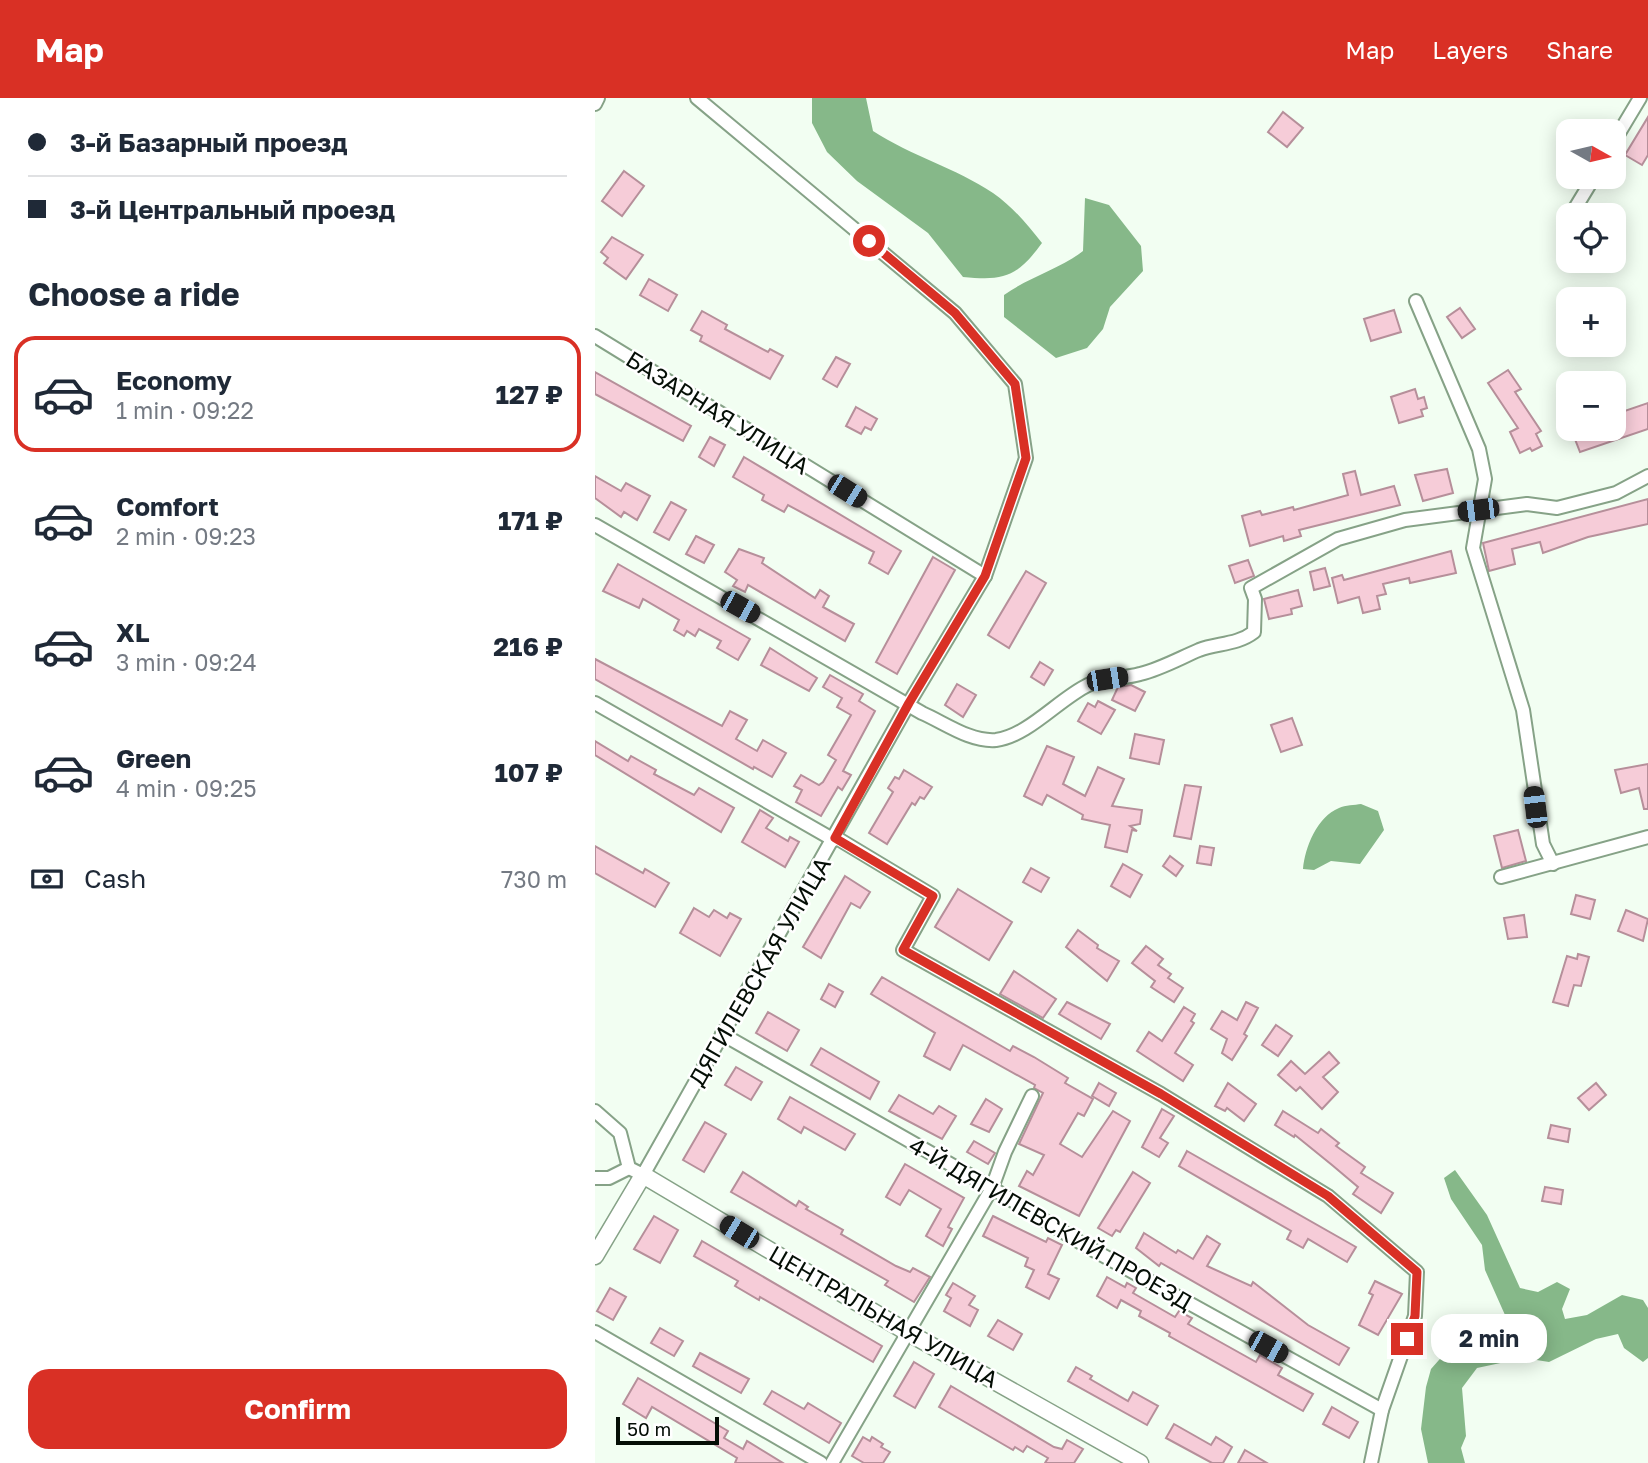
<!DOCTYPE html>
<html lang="en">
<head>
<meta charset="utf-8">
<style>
	body { margin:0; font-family:"Golos Text",sans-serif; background:#f6f6f7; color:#1f2937; height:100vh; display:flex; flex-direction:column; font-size:26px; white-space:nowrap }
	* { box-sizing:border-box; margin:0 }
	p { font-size:23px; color:#747a83 }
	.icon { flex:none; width:38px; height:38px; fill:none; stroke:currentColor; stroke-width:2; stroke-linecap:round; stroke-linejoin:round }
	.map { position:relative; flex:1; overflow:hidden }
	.details { display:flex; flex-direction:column; background:#fff; width:595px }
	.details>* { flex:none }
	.guide { display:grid; align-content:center; height:154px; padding:0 28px; background:#fff }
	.needle { width:46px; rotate:98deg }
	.fabs { position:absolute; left:961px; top:21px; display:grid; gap:14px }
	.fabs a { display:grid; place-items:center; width:70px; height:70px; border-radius:14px; background:#fff; box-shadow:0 4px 18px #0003; font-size:35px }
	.scale { position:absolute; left:21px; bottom:18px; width:103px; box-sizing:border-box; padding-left:7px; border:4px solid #050e06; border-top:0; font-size:19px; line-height:24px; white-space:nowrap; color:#050e06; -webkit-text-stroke:5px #fff; paint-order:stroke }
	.end { position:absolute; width:32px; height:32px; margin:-16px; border:9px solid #d93025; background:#fff; box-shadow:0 0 0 4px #fff }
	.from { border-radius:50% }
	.bubble { position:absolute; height:49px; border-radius:21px; background:#fff; box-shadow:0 4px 18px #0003; font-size:23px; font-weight:700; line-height:49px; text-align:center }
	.car { position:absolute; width:21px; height:42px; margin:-21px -10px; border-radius:9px; box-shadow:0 0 5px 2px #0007; background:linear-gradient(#222 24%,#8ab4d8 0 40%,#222 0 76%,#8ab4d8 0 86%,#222 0) }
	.guide b { display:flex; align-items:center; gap:24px; height:66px; font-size:26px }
	.guide b+b { border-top:2px solid #e0e1e3 }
	.guide i { width:18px; height:18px; background:#1f2937 }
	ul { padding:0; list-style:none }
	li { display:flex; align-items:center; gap:21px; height:116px; margin:0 14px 10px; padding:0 14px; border:4px solid transparent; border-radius:21px }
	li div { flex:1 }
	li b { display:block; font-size:26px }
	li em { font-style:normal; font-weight:700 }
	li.selected { border-color:#d93025 }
	li>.icon { width:63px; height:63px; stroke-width:1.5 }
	h2 { padding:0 28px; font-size:32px; line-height:84px }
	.pay { display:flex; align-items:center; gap:18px; height:77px; padding:0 28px; font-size:26px }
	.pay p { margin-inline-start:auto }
	.button { display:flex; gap:14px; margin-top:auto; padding:14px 28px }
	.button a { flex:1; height:80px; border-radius:21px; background:#d93025; color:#fff; font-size:28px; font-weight:700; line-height:80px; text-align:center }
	header { display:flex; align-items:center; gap:42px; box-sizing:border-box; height:98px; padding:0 35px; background:#d93025; color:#fff }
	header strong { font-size:33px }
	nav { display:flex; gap:38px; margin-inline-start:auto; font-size:24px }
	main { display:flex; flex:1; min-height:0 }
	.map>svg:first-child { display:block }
	.water { fill:#86b889 }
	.building { fill:#f6ccd8; stroke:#b68f9a; stroke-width:2 }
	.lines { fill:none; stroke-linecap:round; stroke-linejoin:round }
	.minor-casing { stroke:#86a287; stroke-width:16 }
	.tertiary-casing { stroke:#86a287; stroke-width:19 }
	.minor { stroke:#fff; stroke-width:12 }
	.tertiary { stroke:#fff; stroke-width:16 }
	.route { stroke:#d93025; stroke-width:9 }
	.labels { text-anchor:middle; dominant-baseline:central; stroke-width:5; stroke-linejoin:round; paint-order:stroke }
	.street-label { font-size:23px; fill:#050e06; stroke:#fff }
</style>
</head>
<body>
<header>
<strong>Map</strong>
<nav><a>Map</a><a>Layers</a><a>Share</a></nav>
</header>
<main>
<section class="details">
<div class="guide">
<b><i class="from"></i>3-й Базарный проезд</b>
<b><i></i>3-й Центральный проезд</b>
</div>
<h2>Choose a ride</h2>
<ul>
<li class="selected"><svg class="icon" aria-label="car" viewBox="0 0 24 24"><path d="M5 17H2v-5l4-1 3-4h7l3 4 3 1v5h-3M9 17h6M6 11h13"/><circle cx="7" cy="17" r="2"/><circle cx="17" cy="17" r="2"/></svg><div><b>Economy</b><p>1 min · 09:22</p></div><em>127 ₽</em></li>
<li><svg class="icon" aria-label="car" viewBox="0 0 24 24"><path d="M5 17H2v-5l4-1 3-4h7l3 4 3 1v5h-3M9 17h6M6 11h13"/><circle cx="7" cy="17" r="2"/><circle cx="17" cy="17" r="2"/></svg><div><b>Comfort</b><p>2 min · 09:23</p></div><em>171 ₽</em></li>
<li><svg class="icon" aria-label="car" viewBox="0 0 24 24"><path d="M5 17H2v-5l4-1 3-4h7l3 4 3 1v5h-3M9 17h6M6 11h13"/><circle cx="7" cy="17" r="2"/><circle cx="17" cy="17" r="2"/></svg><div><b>XL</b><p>3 min · 09:24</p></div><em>216 ₽</em></li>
<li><svg class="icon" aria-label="car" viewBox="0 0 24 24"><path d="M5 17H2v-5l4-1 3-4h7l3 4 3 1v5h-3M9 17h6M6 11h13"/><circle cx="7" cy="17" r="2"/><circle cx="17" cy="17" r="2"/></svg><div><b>Green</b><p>4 min · 09:25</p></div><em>107 ₽</em></li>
</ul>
<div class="pay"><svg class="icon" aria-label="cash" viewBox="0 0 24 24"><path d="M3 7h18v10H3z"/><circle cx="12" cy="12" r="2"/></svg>Cash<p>730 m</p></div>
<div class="button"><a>Confirm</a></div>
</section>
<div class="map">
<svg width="1053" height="1365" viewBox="0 0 1053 1365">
	<rect width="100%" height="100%" fill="#f2fef2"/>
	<g class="water">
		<path d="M217 0H271L278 33C316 58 361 70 398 95 418 109 432 126 447 145 422 179 410 183 368 179L333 135 262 83 232 54 217 25Z"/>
		<path d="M490 100 514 107 546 148 548 173 515 209 508 231 492 250 461 260 409 219V197C434 179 467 170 488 153Z"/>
		<path d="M766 706 783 713 789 732 765 766 736 763 719 772 708 771C710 749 722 719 744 710 750 707 760 707 766 706Z"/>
		<polygon points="860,1072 892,1117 925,1190 943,1194 962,1184 975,1191 967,1211 970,1221 992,1217 1027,1197 1048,1202 1053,1210 1053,1260 1048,1264 1029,1250 1023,1236 1001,1241 954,1264 929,1260 882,1270 867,1290 871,1338 866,1350 870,1365 833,1365 826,1331 831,1289 836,1271 851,1254 861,1228 877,1225 896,1229 910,1217 890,1172 887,1147 856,1101 849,1080"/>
	</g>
	<g class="building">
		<polygon points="688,14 708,30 692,49 673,34"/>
		<polygon points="1053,19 1053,57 1047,67 1030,57"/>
		<polygon points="29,73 49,88 27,118 7,103"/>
		<polygon points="17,139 48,157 31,181 9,165 13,160 6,154"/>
		<polygon points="54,181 82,197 73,213 45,197"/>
		<polygon points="865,210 880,231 867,240 852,219"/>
		<polygon points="799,212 806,234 776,243 769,221"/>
		<polygon points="107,213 132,227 130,231 173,254 175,251 188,258 175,281 105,243 107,238 96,232"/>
		<polygon points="241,259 255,266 242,289 228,281"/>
		<polygon points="913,272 926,291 920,294 946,333 941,336 947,348 937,353 935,350 925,355 915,334 923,330 893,285"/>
		<polygon points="0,274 96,328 88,343 0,296"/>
		<polygon points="820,291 823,301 829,299 832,310 826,312 828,318 804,325 796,299"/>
		<polygon points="1053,305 1053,331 985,354 976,331 1018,331 1018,317"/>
		<polygon points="261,309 282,321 276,332 270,329 266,336 251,328"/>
		<polygon points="115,339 130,347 119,368 104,359"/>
		<polygon points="149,359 306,453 293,476 274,465 279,454 193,407 189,414 167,402 169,397 138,379"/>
		<polygon points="852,371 858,395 828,403 820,377"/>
		<polygon points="760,373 766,397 799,388 805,407 704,432 706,438 689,443 688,438 655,448 647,418 665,413 667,417 698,409 699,412 753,397 748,376"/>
		<polygon points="0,378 26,393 31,385 55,398 42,422 29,414 26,419 0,400"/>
		<polygon points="1053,401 1053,426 993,439 948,455 945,444 917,451 920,466 894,473 888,445"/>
		<polygon points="76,404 91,412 74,442 59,434"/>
		<polygon points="101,438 119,447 109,465 91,456"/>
		<polygon points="144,451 169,460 167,465 220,500 225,492 234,498 228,509 259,526 250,543 153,487 150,494 138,488 142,482 130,474"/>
		<polygon points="856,453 861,475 815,485 814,480 788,486 791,496 782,498 785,511 768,515 764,499 743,505 737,480 747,477 749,482"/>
		<polygon points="338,459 360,472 302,576 281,564"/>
		<polygon points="653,462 659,478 640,485 634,468"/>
		<polygon points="23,466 155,541 143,562 122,550 126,543 104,531 100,538 92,533 89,538 79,532 84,522 48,501 44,510 8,493"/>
		<polygon points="730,470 735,488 719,492 715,474"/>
		<polygon points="431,473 451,485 414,550 393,537"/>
		<polygon points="703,492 707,508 696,511 697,516 674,521 669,501"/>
		<polygon points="175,550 222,580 214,593 166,567"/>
		<polygon points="0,561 127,628 135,613 152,622 141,641 162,653 168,642 191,655 177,679 159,669 158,671 0,581"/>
		<polygon points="445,564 458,572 449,587 436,579"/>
		<polygon points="235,577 268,596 264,603 280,613 248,673 256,677 247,692 243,689 226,718 201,704 207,692 199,688 206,677 224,687 228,684 241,662 233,657 256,617 242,609 247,600 228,589"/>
		<polygon points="362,586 381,597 368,619 350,607"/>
		<polygon points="536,587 550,594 540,613 517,602 523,589"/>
		<polygon points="503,603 520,612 506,636 483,623 493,605 500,609"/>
		<polygon points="697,620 707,647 686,654 676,627"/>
		<polygon points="540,636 569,642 564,666 535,660"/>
		<polygon points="0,643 33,663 36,658 61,672 59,676 99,697 104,690 139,710 126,734 0,657"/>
		<polygon points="452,648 479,659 468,686 490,698 503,669 529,681 517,708 547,712 545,726 535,728 542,733 537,732 532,754 510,749 515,727 487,721 488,717 452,697 447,707 429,698"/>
		<polygon points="1053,666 1053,711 1049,711 1044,690 1026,695 1020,672"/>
		<polygon points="309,672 337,689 329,701 325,699 320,707 317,705 292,746 274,735 298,694 293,690 300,679 304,681"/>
		<polygon points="590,687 606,689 596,741 579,738"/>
		<polygon points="165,712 178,720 171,730 193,743 195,739 204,744 190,769 147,744"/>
		<polygon points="923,732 931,763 907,770 899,738"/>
		<polygon points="0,748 48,775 50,771 74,785 60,809 0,775"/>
		<polygon points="605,748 619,750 616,767 602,765"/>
		<polygon points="575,758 588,768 581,778 568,768"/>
		<polygon points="528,766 547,777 535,799 516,788"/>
		<polygon points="436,770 454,780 446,794 428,784"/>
		<polygon points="250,778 275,794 265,810 256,805 226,860 208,849"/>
		<polygon points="363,791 417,824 394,862 340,829"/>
		<polygon points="981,797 1000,802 995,821 976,816"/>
		<polygon points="99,810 114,819 119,812 132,820 135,815 146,821 125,858 85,835"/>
		<polygon points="1031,812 1053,821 1048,843 1023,833"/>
		<polygon points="929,817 932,839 913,841 909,820"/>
		<polygon points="483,832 503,847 502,850 524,863 512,883 471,849"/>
		<polygon points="551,848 568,861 563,867 576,876 573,880 588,890 579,904 556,889 560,883 537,865"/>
		<polygon points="983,856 994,859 986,888 979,887 973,908 958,904 972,858 982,861"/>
		<polygon points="419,873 461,901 448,920 405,896"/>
		<polygon points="287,879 415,953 418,948 439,959 473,980 470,985 498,1001 489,1018 483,1015 465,1046 487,1059 518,1013 535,1023 484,1118 424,1088 432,1073 438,1077 449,1057 424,1046 448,995 439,990 440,987 368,947 355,972 329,958 340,935 276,896"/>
		<polygon points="234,886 248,894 240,909 226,901"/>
		<polygon points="472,904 515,926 506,941 464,916"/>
		<polygon points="651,904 663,910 649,936 652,938 637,962 627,955 632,941 616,931 627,913 642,922"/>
		<polygon points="589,909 600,916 596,923 599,925 580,955 598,967 588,983 542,953 554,934 567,943"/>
		<polygon points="173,914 204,932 192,953 161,935"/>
		<polygon points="681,927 697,938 683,958 667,947"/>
		<polygon points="226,950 284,984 275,1001 216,967"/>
		<polygon points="734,954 744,965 728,979 743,994 727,1011 705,989 701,993 683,977 696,963 710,976"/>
		<polygon points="141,969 167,984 156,1002 130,987"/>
		<polygon points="504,985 521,995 514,1008 497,998"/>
		<polygon points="633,985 661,1006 649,1023 632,1010 630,1013 620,1008"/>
		<polygon points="1001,985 1011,997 994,1012 983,1000"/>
		<polygon points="304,997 338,1016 344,1008 361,1018 347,1041 294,1013"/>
		<polygon points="195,999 260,1036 250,1052 209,1029 206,1035 183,1021"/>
		<polygon points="391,1001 407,1011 394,1034 376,1026"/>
		<polygon points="567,1011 579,1018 565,1040 573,1045 564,1059 547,1049"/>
		<polygon points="688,1013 723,1035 726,1031 744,1045 741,1048 770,1069 766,1075 798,1095 786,1115 758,1096 763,1089 737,1067 700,1037 699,1039 680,1027"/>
		<polygon points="110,1024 131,1036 109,1074 88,1062"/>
		<polygon points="956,1027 975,1031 973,1044 953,1040"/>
		<polygon points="379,1043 400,1055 393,1066 372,1054"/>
		<polygon points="592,1053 761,1149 752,1164 713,1141 708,1150 692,1141 696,1133 584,1068"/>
		<polygon points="310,1066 369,1100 353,1129 357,1131 348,1148 331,1138 346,1111 314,1092 305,1107 291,1099"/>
		<polygon points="148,1074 201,1108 204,1103 213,1109 211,1111 248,1132 246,1136 301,1168 315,1174 318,1170 335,1179 319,1204 290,1187 293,1183 136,1094"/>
		<polygon points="538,1074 555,1085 525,1134 521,1132 517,1138 503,1130"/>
		<polygon points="950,1089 968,1092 966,1106 947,1103"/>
		<polygon points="59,1118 83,1132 65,1165 39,1151"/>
		<polygon points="398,1118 451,1144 453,1140 467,1147 453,1176 464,1181 454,1201 431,1189 439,1172 430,1168 433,1160 388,1138"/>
		<polygon points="549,1135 581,1155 583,1152 598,1161 612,1138 625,1146 612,1168 656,1188 658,1184 713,1227 754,1250 744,1267 566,1165 564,1168 541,1150"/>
		<polygon points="107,1143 287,1248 278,1264 165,1199 164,1202 140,1188 143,1183 99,1158"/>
		<polygon points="512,1179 530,1189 532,1185 541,1190 538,1195 580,1219 584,1213 597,1220 593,1226 661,1264 665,1257 687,1270 683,1277 718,1296 708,1313 574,1238 575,1235 544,1218 546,1213 526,1202 522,1210 502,1198"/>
		<polygon points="780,1183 807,1196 783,1237 764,1227 778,1197 774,1195"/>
		<polygon points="358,1185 380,1198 374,1207 383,1212 375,1228 349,1213 356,1200 351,1197"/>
		<polygon points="15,1190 31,1199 18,1222 2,1213"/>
		<polygon points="403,1222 427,1236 418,1252 393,1238"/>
		<polygon points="65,1230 88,1243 79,1258 56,1245"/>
		<polygon points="105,1255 154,1281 146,1295 98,1268"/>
		<polygon points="319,1264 339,1276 320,1310 299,1298"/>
		<polygon points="481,1269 497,1278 495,1281 533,1303 538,1294 563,1308 552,1327 473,1283"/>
		<polygon points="43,1280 133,1333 129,1340 148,1351 152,1343 188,1365 140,1365 142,1360 57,1309 51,1320 28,1306"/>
		<polygon points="356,1288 459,1349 467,1351 472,1342 488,1351 479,1365 450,1365 453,1360 432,1348 428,1354 420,1349 418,1352 344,1309"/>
		<polygon points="177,1293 209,1311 213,1305 246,1325 234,1345 169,1306"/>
		<polygon points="737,1309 763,1324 754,1340 728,1326"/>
		<polygon points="579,1326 616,1347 621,1339 637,1349 628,1365 617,1365 571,1340"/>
		<polygon points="268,1339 275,1343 277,1339 288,1346 286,1349 295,1354 288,1365 269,1365 257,1358"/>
		<polygon points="650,1352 672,1365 643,1365"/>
	</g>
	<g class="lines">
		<g class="minor-casing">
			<g id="minor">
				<polyline points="0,6 3,0"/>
				<polyline points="1018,45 1045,0"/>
				<polyline points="976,117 999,79"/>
				<polyline points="821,203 884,351 890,381 878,450 928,612 948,746 958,766"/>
				<polyline points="0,238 390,478"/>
				<path d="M0 427 327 615C350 625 375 644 401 642 433 638 464 601 493 587 510 579 528 581 545 576 566 571 585 560 604 552 622 545 642 547 659 534L660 501 656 490 743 441 810 422 932 406 962 410 1021 395 1053 378"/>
				<polyline points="0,605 239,742"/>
				<polyline points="240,739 338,798 308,852 566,996 733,1098 822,1174 820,1218 787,1312 776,1365"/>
				<polyline points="906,779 1053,739"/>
				<polyline points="127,936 397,1090 491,1148 787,1312"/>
				<polyline points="0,1013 25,1035 34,1070 48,1077 314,605 390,478 431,360 420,286 360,215 102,0"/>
				<polyline points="0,1080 14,1080 34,1070"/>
				<polyline points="0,1234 226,1365"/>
				<polyline points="237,1365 397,1090 410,1054 437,998"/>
			</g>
		</g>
		<g class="tertiary-casing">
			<polyline id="tertiary" points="0,1158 48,1077 312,1234 545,1365"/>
		</g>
		<use href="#minor" class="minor"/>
		<use href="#tertiary" class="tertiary"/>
	</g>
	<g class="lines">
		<polyline class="route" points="274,143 360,215 420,286 431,360 390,478 314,605 240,740 338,798 308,852 566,996 733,1098 822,1174 820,1218 812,1241"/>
	</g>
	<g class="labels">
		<g class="street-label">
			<text transform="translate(123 314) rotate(32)">БАЗАРНАЯ УЛИЦА</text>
			<text transform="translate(164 873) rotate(-60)">ДЯГИЛЕВСКАЯ УЛИЦА</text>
			<text transform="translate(456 1125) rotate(30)">4-Й ДЯГИЛЕВСКИЙ ПРОЕЗД</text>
			<text transform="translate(289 1218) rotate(30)">ЦЕНТРАЛЬНАЯ УЛИЦА</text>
		</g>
	</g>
</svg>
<div class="fabs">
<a><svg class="needle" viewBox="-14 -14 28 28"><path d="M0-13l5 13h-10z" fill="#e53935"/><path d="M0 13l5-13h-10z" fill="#747a83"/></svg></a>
<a><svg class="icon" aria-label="locate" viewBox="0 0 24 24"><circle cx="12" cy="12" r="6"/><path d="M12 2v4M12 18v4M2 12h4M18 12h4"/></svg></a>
<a>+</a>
<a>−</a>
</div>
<div class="scale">50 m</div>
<i class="end from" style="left:274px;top:143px"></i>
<i class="end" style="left:812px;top:1241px"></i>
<div class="bubble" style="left:836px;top:1216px;width:116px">2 min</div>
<i class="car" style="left:252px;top:393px;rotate:122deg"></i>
<i class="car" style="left:883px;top:412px;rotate:263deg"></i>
<i class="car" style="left:145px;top:509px;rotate:119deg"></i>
<i class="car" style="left:512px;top:581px;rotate:81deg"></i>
<i class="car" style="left:940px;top:709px;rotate:353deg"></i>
<i class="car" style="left:144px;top:1134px;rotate:301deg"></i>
<i class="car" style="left:673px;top:1249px;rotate:119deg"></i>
</div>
</main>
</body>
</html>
